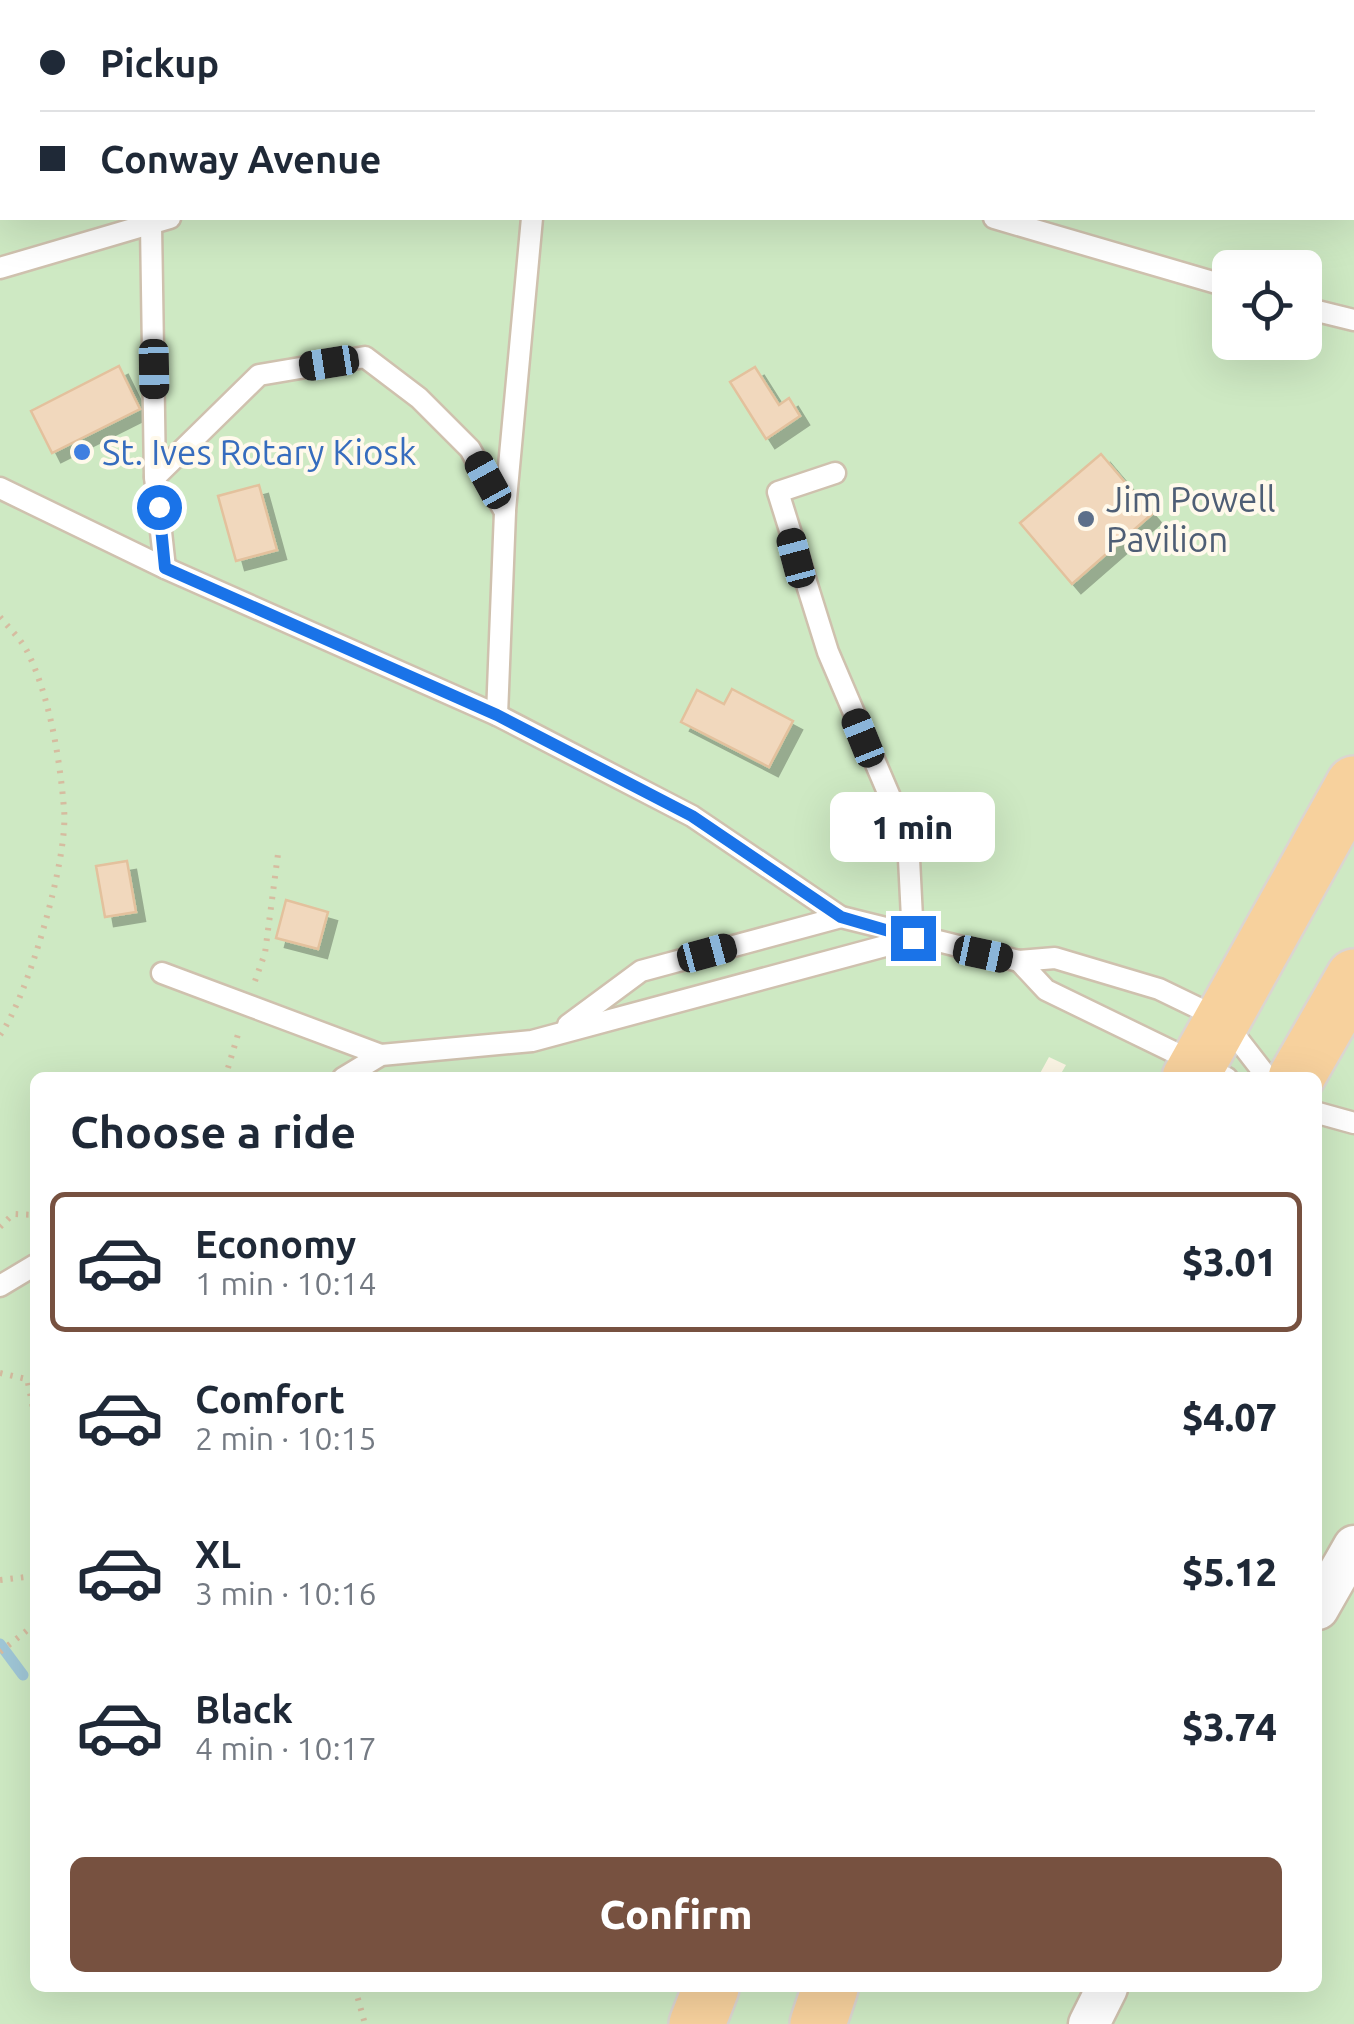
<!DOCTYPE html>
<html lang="en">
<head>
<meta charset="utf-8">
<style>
	body { margin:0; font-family:Ubuntu,sans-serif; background:#f2f2f3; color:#1f2937; height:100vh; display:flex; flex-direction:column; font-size:38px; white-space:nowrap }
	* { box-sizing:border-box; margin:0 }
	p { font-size:32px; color:#747a83 }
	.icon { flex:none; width:55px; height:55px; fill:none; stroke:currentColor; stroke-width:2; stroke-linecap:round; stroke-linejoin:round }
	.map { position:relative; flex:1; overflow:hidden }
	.side { position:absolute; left:30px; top:1072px; width:1292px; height:920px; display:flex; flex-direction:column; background:#fff; border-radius:15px; box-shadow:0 10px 40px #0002 }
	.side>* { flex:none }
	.top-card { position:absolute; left:0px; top:0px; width:1355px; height:220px; box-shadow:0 10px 40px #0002; display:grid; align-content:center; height:220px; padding:0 40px; background:#fff }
	.buttons { position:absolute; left:1212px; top:250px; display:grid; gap:20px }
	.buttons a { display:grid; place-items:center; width:110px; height:110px; border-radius:15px; background:#fff; box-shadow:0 10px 40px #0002; font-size:50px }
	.end { position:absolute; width:45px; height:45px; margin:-22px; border:12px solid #1a73e8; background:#fff; box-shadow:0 0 0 5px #fff }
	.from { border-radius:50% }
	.bubble { position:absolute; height:70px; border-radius:15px; background:#fff; box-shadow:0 10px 40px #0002; font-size:32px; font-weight:800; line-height:70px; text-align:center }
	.car { position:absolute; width:30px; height:60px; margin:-30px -15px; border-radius:12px; box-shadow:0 0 8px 2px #0007; background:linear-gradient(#222 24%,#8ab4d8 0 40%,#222 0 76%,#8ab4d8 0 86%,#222 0) }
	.top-card b { display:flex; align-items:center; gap:35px; height:95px; font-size:38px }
	.top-card b+b { border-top:2px solid #e0e1e3 }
	.top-card i { width:25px; height:25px; background:#1f2937 }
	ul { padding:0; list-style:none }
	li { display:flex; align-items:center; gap:30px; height:140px; margin:0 20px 15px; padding:0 20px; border:5px solid transparent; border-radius:15px }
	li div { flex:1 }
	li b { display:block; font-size:38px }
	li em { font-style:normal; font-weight:800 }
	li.active { border-color:#775140 }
	li>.icon { width:90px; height:90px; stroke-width:1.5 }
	h2 { padding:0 40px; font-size:45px; line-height:120px }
	.primary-button { display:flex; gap:20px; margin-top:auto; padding:20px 40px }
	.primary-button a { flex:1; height:115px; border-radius:15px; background:#775140; color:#fff; font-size:40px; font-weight:800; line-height:115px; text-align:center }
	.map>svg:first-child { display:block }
	.green { fill:#cee9c3; fill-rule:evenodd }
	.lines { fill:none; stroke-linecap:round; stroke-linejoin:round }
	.stream { stroke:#a0c7d7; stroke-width:11 }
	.building { fill:#f1d8bd; stroke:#e3c19d; stroke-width:2.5; filter:url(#shadow) }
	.service-casing { stroke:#cfc1ae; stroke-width:25 }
	.minor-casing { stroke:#cfc1ae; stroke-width:45 }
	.trunk-casing { stroke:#dbd5d0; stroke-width:60 }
	.path { stroke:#d6bca0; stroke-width:6; stroke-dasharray:2.5 8; stroke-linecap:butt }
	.service { stroke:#fff; stroke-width:20 }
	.minor { stroke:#fff; stroke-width:40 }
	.trunk { stroke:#f7d19d; stroke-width:55 }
	.route { stroke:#1a73e8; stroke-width:12 }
	.shop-dot { fill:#3f7fe0; stroke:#fff9eb; stroke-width:4 }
	.service-dot { fill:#5c6f8a; stroke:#fff9eb; stroke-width:4 }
	.labels { text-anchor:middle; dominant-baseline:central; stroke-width:8; stroke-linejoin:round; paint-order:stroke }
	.shop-label { font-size:35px; fill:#366cbe; stroke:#fff9eb; text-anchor:start }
	.service-label { font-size:35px; fill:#4e5e75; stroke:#fff9eb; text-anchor:start }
</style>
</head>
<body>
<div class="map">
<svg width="1354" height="2024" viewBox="0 0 1354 2024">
	<defs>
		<filter id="shadow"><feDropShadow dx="9" dy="9" stdDeviation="0" flood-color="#0004"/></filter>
	</defs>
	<rect width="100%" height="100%" fill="#fcf6e5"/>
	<path class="green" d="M0 0H1354V2024H0ZM2 2H1352V218H2ZM1230 268H1305V342H1230ZM1049 1057 1066 1065 1059 1077 1318 1078V1988H35V1078L1038 1077Z"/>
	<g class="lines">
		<polyline class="stream" points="0,1644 23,1675"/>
	</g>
	<g class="building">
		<rect x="145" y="0" width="52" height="2"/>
		<polygon points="525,0 639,0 525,2"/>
		<polygon points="119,366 140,409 52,453 31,411"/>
		<polygon points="755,367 779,405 789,398 800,416 766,439 730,382"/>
		<polygon points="1101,454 1152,514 1072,584 1020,523"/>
		<polygon points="259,485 277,550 236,561 218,496"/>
		<polygon points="732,689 793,721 769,767 681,722 697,690 724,704"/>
		<polygon points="127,861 136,912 105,917 96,866"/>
		<polygon points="286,900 328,912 318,949 276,938"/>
	</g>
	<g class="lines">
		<g class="service-casing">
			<g id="service">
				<polyline points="994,218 1230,287"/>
				<polyline points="151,225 155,477 165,568"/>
				<polyline points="0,268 170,218"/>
				<polyline points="1305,308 1354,320"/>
				<polyline points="835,473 778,492 828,652 908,839 913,938"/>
				<polyline points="155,477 259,375 365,357 419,398 470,449 505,512 497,715"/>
				<polyline points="0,488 165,568 497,715 692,816 841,917 1019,961 1055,958 1159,989 1223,1020 1268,1078"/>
				<polyline points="505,510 532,218"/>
				<polyline points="1019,961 1046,990 1227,1078"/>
				<polyline points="162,973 381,1055"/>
				<polyline points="568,1025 641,971 841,917"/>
				<polyline points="343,1078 381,1055 532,1041 911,939"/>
				<polyline points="1318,1113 1354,1123"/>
				<polyline points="0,1286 35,1265"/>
			</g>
		</g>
		<g class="minor-casing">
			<g id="minor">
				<polyline points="1318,1609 1354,1546"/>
				<polyline points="1089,2024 1107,1988"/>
			</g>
		</g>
		<g class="trunk-casing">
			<g id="trunk">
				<polyline points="1190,1078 1354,784"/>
				<polyline points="1296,1078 1354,977"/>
				<polyline points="697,2024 711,1988"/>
				<polyline points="818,2024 830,1988"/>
			</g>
		</g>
		<g class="path">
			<polyline points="0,177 2,180"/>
			<path d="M0 617C9 628 22 640 28 653 50 698 60 760 64 809 69 856 28 997 0 1035"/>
			<polyline points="255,981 265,953 278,854"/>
			<polyline points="225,1078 239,1031"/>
			<polyline points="0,1227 13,1214 35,1215"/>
			<polyline points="0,1373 35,1381"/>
			<polyline points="28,1383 35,1418"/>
			<polyline points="0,1580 35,1576"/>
			<polyline points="0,1652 35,1624"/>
			<polyline points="355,1988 365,2024"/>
		</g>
		<use href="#service" class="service"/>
		<use href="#minor" class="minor"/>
		<use href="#trunk" class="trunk"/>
	</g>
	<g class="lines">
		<polyline class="route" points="159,507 165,568 497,715 692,816 841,917 913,938"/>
	</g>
	<circle class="shop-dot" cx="82" cy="452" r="10"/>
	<circle class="service-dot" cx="1086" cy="519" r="10"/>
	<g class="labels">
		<g class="shop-label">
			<text x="102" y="452">St. Ives Rotary Kiosk</text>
		</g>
		<g class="service-label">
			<text x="1106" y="499">Jim Powell<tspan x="1106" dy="40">Pavilion</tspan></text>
		</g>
	</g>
</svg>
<div class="buttons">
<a><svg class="icon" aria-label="locate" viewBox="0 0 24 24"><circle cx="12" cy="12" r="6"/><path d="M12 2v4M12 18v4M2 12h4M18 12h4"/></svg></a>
</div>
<i class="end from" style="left:159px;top:507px"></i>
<i class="end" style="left:913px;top:938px"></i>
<div class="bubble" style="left:830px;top:792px;width:165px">1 min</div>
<i class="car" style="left:329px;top:363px;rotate:261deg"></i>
<i class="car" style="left:154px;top:369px;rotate:179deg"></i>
<i class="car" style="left:488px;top:480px;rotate:331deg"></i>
<i class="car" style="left:796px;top:558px;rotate:345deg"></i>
<i class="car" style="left:863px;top:738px;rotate:338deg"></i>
<i class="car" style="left:707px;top:953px;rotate:75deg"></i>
<i class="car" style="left:983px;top:954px;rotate:102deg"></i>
<div class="top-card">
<b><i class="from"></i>Pickup</b>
<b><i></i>Conway Avenue</b>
</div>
<section class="side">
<h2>Choose a ride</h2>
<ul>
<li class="active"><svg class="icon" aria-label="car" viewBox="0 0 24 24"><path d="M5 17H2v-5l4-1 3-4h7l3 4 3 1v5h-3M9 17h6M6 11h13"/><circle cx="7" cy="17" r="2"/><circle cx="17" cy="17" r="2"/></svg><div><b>Economy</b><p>1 min · 10:14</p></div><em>$3.01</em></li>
<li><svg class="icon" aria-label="car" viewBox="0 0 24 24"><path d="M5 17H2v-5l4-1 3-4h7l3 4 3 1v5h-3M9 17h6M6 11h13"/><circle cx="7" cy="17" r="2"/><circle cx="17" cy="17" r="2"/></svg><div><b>Comfort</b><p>2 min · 10:15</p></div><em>$4.07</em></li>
<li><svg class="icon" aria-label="car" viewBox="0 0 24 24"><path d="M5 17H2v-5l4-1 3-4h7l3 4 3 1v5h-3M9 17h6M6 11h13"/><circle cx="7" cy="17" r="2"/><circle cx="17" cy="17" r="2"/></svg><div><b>XL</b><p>3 min · 10:16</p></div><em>$5.12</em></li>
<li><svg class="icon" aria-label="car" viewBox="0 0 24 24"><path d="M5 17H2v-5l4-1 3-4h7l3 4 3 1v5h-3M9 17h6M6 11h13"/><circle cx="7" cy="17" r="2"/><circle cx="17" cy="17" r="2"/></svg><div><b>Black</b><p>4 min · 10:17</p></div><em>$3.74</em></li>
</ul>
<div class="primary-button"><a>Confirm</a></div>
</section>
</div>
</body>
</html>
